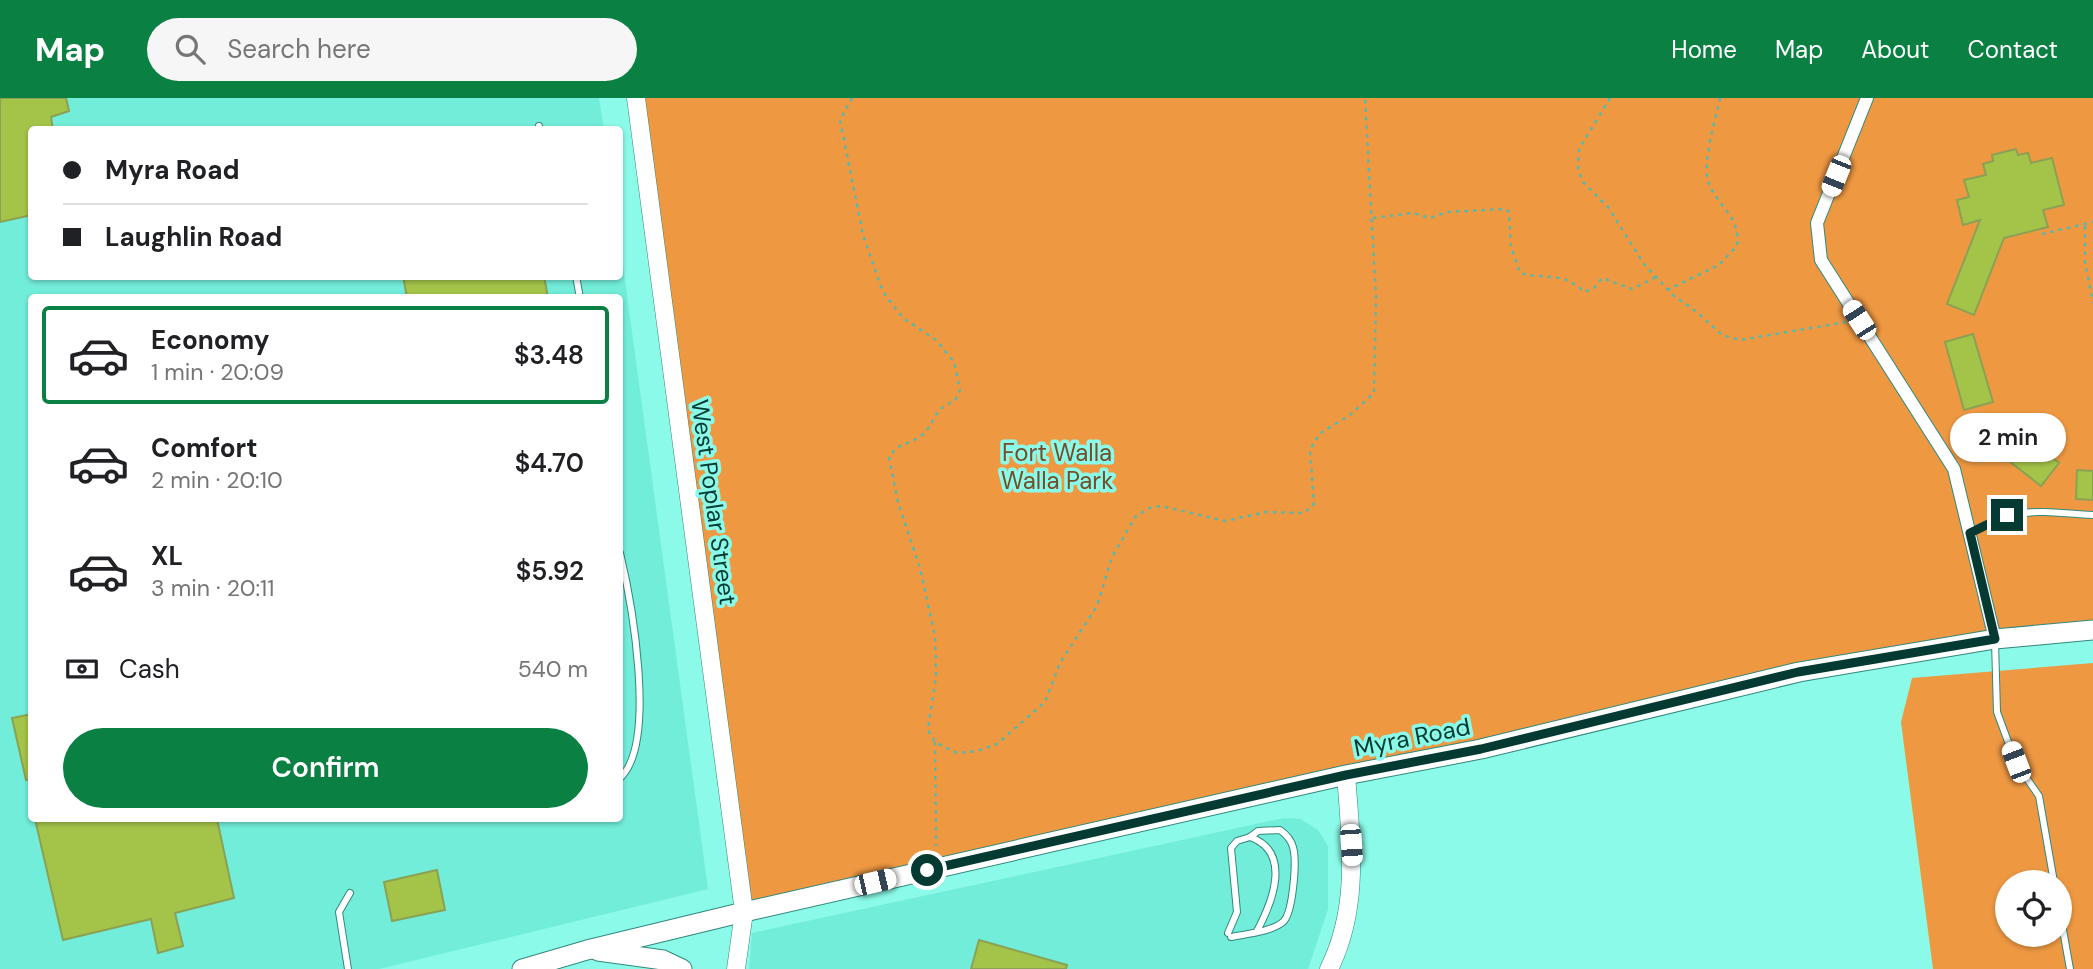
<!DOCTYPE html>
<html lang="en">
<head>
<meta charset="utf-8">
<style>
	body { margin:0; font-family:"DM Sans",sans-serif; background:#f6f6f6; color:#202124; height:100vh; display:flex; flex-direction:column; font-size:26px; white-space:nowrap }
	* { box-sizing:border-box; margin:0 }
	p { font-size:23px; color:#757577 }
	.icon { flex:none; width:38px; height:38px; fill:none; stroke:currentColor; stroke-width:2; stroke-linecap:round; stroke-linejoin:round }
	.map { position:relative; flex:1; overflow:hidden }
	.side { position:absolute; left:28px; top:196px; width:595px; height:528px; display:flex; flex-direction:column; background:#fff; border-radius:7px; box-shadow:0 2px 5px #0004 }
	.side>* { flex:none }
	.top-card { position:absolute; left:28px; top:28px; width:595px; height:154px; border-radius:7px; box-shadow:0 2px 5px #0004; display:grid; align-content:center; height:154px; padding:0 35px; background:#fff }
	.tools { position:absolute; left:1995px; top:772px; display:grid; gap:14px }
	.tools a { display:grid; place-items:center; width:77px; height:77px; border-radius:50%; background:#fff; box-shadow:0 2px 5px #0004; font-size:35px }
	.end { position:absolute; width:32px; height:32px; margin:-16px; border:9px solid #053a33; background:#fff; box-shadow:0 0 0 4px #fff }
	.from { border-radius:50% }
	.bubble { position:absolute; height:49px; border-radius:24px; background:#fff; box-shadow:0 2px 5px #0004; font-size:23px; font-weight:600; line-height:49px; text-align:center }
	.car { position:absolute; width:21px; height:42px; margin:-21px -10px; border-radius:9px; box-shadow:0 0 5px 2px #0007; background:linear-gradient(#fff 24%,#345 0 40%,#fff 0 76%,#345 0 86%,#fff 0) }
	.top-card b { display:flex; align-items:center; gap:24px; height:66px; font-size:26px }
	.top-card b+b { border-top:2px solid #e0e0e0 }
	.top-card i { width:18px; height:18px; background:#202124 }
	ul { padding:12px 0 0; list-style:none }
	li { display:flex; align-items:center; gap:21px; height:98px; margin:0 14px 10px; padding:0 21px; border:4px solid transparent; border-radius:7px }
	li div { flex:1 }
	li b { display:block; font-size:26px }
	li em { font-style:normal; font-weight:600 }
	li.active { border-color:#0b8043 }
	li>.icon { width:63px; height:63px; stroke-width:1.5 }
	.pay { display:flex; align-items:center; gap:18px; height:77px; padding:0 35px; font-size:26px }
	.pay p { margin-inline-start:auto }
	.button { display:flex; gap:14px; margin-top:auto; padding:14px 35px }
	.button a { flex:1; height:80px; border-radius:42px; background:#0b8043; color:#fff; font-size:28px; font-weight:600; line-height:80px; text-align:center }
	header { display:flex; align-items:center; gap:42px; box-sizing:border-box; height:98px; padding:0 35px; background:#0b8043; color:#fff }
	header strong { font-size:33px }
	nav { display:flex; gap:38px; margin-inline-start:auto; font-size:24px }
	.search { width:490px; height:63px; background:#f6f6f6; display:flex; align-items:center; gap:18px; box-sizing:border-box; padding:0 24px; border-radius:38px; color:#757577; font-size:26px }
	.map>svg:first-child { display:block }
	.built { fill:#72edd9; fill-rule:evenodd }
	.green { fill:#ee9842; fill-rule:evenodd }
	.building { fill:#a4c449; stroke:#8ba154; stroke-width:2 }
	.lines { fill:none; stroke-linecap:round; stroke-linejoin:round }
	.service-casing { stroke:#32887c; stroke-width:8 }
	.minor-casing { stroke:#32887c; stroke-width:14 }
	.secondary-casing { stroke:#32887c; stroke-width:19 }
	.trunk-casing { stroke:#32887c; stroke-width:21 }
	.path { stroke:#5cb7a9; stroke-width:2.5; stroke-dasharray:3.5 5; stroke-linecap:butt }
	.service { stroke:#fff; stroke-width:6 }
	.minor { stroke:#fff; stroke-width:12 }
	.secondary { stroke:#fff; stroke-width:18 }
	.trunk { stroke:#fff; stroke-width:19 }
	.route { stroke:#053a33; stroke-width:9 }
	.labels { text-anchor:middle; dominant-baseline:central; stroke-width:7; stroke-linejoin:round; paint-order:stroke }
	.park-label { font-size:24px; fill:#744e2a; stroke:#8bfae8 }
	.street-label { font-size:24px; fill:#053a33; stroke:#8bfae8 }
</style>
</head>
<body>
<header>
<strong>Map</strong>
<div class="search"><svg class="icon" aria-label="search" viewBox="0 0 24 24"><circle cx="10" cy="10" r="6"/><path d="M15 15l6 6"/></svg>Search here</div>
<nav><a>Home</a><a>Map</a><a>About</a><a>Contact</a></nav>
</header>
<div class="map">
<svg width="2093" height="871" viewBox="0 0 2093 871">
	<rect width="100%" height="100%" fill="#8bfae8"/>
	<g class="built">
		<path d="M0 0H599L604 31 32 32V178H620V146L708 791 379 871H0ZM32 200H620V721H32Z"/>
		<polygon points="1284,720 1300,721 1318,732 1328,748 1328,811 1308,871 749,871 752,835"/>
	</g>
	<g class="green">
		<polygon points="636,0 2093,0 2093,532 1799,574 744,814"/>
		<path d="M2093 565V871H1933L1901 624 1912 580ZM2007 784H2060V836H2007Z"/>
	</g>
	<g class="building">
		<polygon points="0,0 66,0 69,13 51,19 53,32 32,32 32,117 0,124"/>
		<polygon points="2016,51 2018,57 2028,55 2031,65 2052,60 2064,107 2043,112 2048,129 2004,140 1974,217 1947,206 1980,122 1963,127 1957,102 1969,99 1964,82 1986,77 1983,66 1993,63 1992,57"/>
		<polygon points="403,178 544,178 548,200 407,200"/>
		<polygon points="1973,236 1993,304 1964,312 1945,244"/>
		<polygon points="2003,321 2059,365 2041,388 1985,344"/>
		<polygon points="2077,372 2093,373 2093,402 2076,401"/>
		<polygon points="32,616 32,682 26,682 12,620"/>
		<polygon points="35,721 217,721 234,800 175,815 183,848 158,855 151,821 63,842"/>
		<polygon points="437,772 445,812 392,823 384,784"/>
		<polygon points="979,842 1067,867 1066,871 971,871"/>
	</g>
	<g class="lines">
		<g class="service-casing">
			<g id="service">
				<polyline points="539,28 540,32"/>
				<polyline points="576,178 580,200"/>
				<path d="M1970 435C2020 407 2038 414 2093 417"/>
				<path d="M620 455C631 501 658 645 620 680"/>
				<polyline points="1995,543 1997,614 2016,665 2039,698 2054,784"/>
				<polyline points="2060,815 2070,871"/>
				<polyline points="1228,835 1237,814 1231,750 1237,743 1250,739"/>
				<path d="M1231 839C1246 836 1271 834 1283 824 1293 815 1297 763 1293 749 1291 742 1287 737 1280 732L1258 733 1250 739C1292 754 1273 803 1257 833"/>
				<polyline points="348,871 339,814 350,795"/>
			</g>
		</g>
		<g class="minor-casing">
			<polyline id="minor" points="1867,0 1817,125 1821,162 1954,371 1995,541"/>
		</g>
		<g class="secondary-casing">
			<g id="secondary">
				<polyline points="636,0 744,814 736,871"/>
				<path d="M1329 871C1360 809 1351 743 1346 677"/>
			</g>
		</g>
		<g class="trunk-casing">
			<g id="trunk">
				<polyline points="598,853 663,862 682,871"/>
				<polyline points="522,871 587,852 744,814 1346,677 1481,651 1799,574 1995,541 2093,532"/>
			</g>
		</g>
		<g class="path">
			<path d="M852 0 840 22 863 137 883 194 903 220 936 242 954 264 960 292 955 303C931 311 937 325 921 338 907 348 900 343 889 359L898 404 920 470 935 538 936 578 928 632 935 644 957 655 977 653 997 646 1045 604 1060 565 1097 508 1112 459 1136 418 1150 410 1161 408 1225 423 1266 414 1304 415 1314 406 1310 352 1319 336 1350 317 1374 295 1376 200 1365 0"/>
			<polyline points="1610,0 1579,51 1578,72 1583,84 1608,109 1644,166 1674,198 1697,214 1722,237 1740,242 1846,224"/>
			<path d="M1373 120 1413 115 1430 120 1447 114 1505 111 1509 114 1511 149 1520 175C1545 182 1564 173 1584 194L1594 190 1602 180 1632 191 1656 179"/>
			<polyline points="2085,128 2085,164 2093,205"/>
			<polyline points="2042,136 2093,124"/>
			<path d="M1667 192 1719 167 1737 148C1742 121 1718 108 1709 86 1701 67 1716 20 1720 0"/>
			<polyline points="935,644 936,748"/>
		</g>
		<use href="#service" class="service"/>
		<use href="#minor" class="minor"/>
		<use href="#secondary" class="secondary"/>
		<use href="#trunk" class="trunk"/>
	</g>
	<g class="lines">
		<polyline class="route" points="927,772 1346,677 1481,651 1798,574 1995,541 1970,435 2007,417"/>
	</g>
	<g class="labels">
		<g class="park-label">
			<text x="1057" y="354">Fort Walla<tspan x="1057" dy="28">Walla Park</tspan></text>
		</g>
		<g class="street-label">
			<text transform="translate(714 404) rotate(82)">West Poplar Street</text>
			<text transform="translate(1412 639) rotate(-11)">Myra Road</text>
		</g>
	</g>
</svg>
<div class="tools">
<a><svg class="icon" aria-label="locate" viewBox="0 0 24 24"><circle cx="12" cy="12" r="6"/><path d="M12 2v4M12 18v4M2 12h4M18 12h4"/></svg></a>
</div>
<i class="end from" style="left:927px;top:772px"></i>
<i class="end" style="left:2007px;top:417px"></i>
<div class="bubble" style="left:1950px;top:315px;width:116px">2 min</div>
<i class="car" style="left:1836px;top:78px;rotate:202deg"></i>
<i class="car" style="left:1859px;top:222px;rotate:327deg"></i>
<i class="car" style="left:2016px;top:664px;rotate:339deg"></i>
<i class="car" style="left:1351px;top:747px;rotate:176deg"></i>
<i class="car" style="left:875px;top:784px;rotate:77deg"></i>
<div class="top-card">
<b><i class="from"></i>Myra Road</b>
<b><i></i>Laughlin Road</b>
</div>
<section class="side">
<ul>
<li class="active"><svg class="icon" aria-label="car" viewBox="0 0 24 24"><path d="M5 17H2v-5l4-1 3-4h7l3 4 3 1v5h-3M9 17h6M6 11h13"/><circle cx="7" cy="17" r="2"/><circle cx="17" cy="17" r="2"/></svg><div><b>Economy</b><p>1 min · 20:09</p></div><em>$3.48</em></li>
<li><svg class="icon" aria-label="car" viewBox="0 0 24 24"><path d="M5 17H2v-5l4-1 3-4h7l3 4 3 1v5h-3M9 17h6M6 11h13"/><circle cx="7" cy="17" r="2"/><circle cx="17" cy="17" r="2"/></svg><div><b>Comfort</b><p>2 min · 20:10</p></div><em>$4.70</em></li>
<li><svg class="icon" aria-label="car" viewBox="0 0 24 24"><path d="M5 17H2v-5l4-1 3-4h7l3 4 3 1v5h-3M9 17h6M6 11h13"/><circle cx="7" cy="17" r="2"/><circle cx="17" cy="17" r="2"/></svg><div><b>XL</b><p>3 min · 20:11</p></div><em>$5.92</em></li>
</ul>
<div class="pay"><svg class="icon" aria-label="cash" viewBox="0 0 24 24"><path d="M3 7h18v10H3z"/><circle cx="12" cy="12" r="2"/></svg>Cash<p>540 m</p></div>
<div class="button"><a>Confirm</a></div>
</section>
</div>
</body>
</html>
